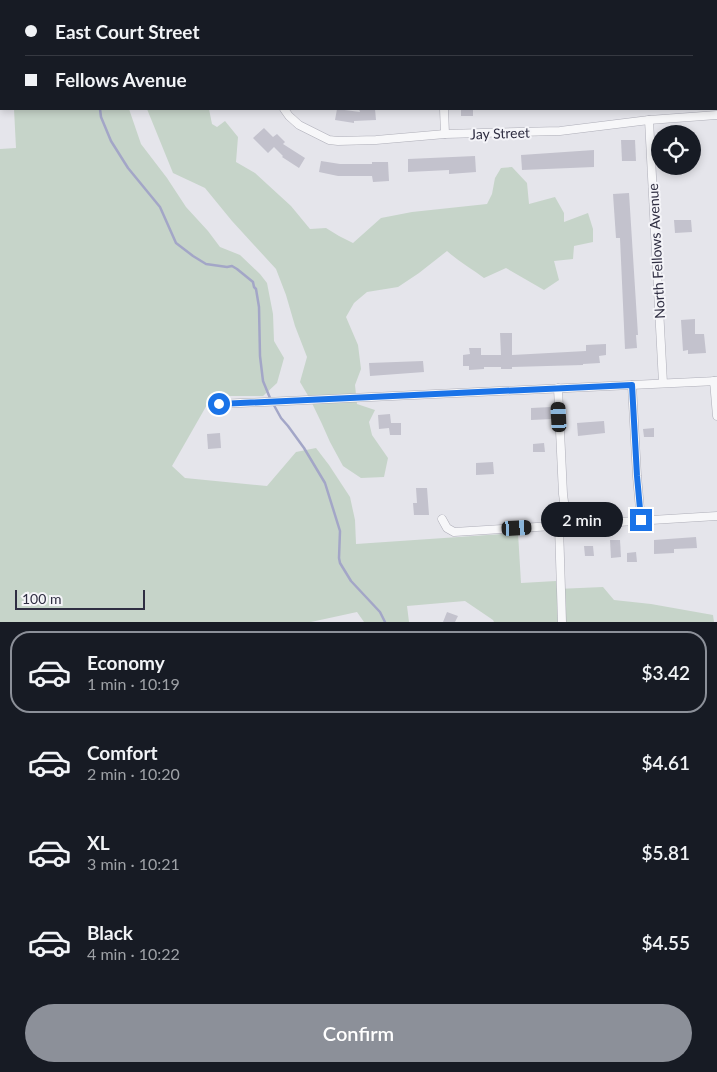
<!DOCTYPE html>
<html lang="en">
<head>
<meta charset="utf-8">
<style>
	body { margin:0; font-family:Lato,sans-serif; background:#20242c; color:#f1f3f6; height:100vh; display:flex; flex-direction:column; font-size:19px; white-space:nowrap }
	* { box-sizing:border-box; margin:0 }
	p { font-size:16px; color:#9ea1a6 }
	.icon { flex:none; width:28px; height:28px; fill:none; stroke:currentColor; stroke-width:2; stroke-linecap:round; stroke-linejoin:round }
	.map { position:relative; height:622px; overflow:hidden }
	.drawer { display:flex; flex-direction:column; background:#171b24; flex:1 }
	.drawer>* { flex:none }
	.guide { position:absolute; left:0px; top:0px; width:718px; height:110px; box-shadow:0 2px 8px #0003; display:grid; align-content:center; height:110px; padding:0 25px; background:#171b24 }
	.buttons { position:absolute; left:651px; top:125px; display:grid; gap:10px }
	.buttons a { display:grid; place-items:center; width:50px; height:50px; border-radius:50%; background:#171b24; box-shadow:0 2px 8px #0003; font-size:25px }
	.scale { position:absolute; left:15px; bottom:12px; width:130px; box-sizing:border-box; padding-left:5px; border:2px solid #2f2e42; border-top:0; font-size:14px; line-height:18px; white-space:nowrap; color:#2f2e42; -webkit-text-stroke:4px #f4f4f8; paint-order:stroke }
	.end { position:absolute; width:22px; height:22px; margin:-11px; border:6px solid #1a73e8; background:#fff; box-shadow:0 0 0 2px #fff }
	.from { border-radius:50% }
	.bubble { position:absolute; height:35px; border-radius:18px; background:#171b24; box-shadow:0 2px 8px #0003; font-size:16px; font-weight:600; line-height:35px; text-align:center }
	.car { position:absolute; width:15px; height:30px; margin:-15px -8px; border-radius:6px; box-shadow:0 0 4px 1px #0007; background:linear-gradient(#222 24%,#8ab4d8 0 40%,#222 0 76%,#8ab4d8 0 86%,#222 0) }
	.guide b { display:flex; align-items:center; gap:18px; height:48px; font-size:19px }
	.guide b+b { border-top:1px solid #363941 }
	.guide i { width:12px; height:12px; background:#f1f3f6 }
	ul { padding:9px 0 0; list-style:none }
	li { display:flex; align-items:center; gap:15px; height:82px; margin:0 10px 8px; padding:0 15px; border:2px solid transparent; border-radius:20px }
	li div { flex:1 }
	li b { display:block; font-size:19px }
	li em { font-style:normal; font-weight:600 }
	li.on { border-color:#8c9099 }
	li>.icon { width:45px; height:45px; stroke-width:1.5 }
	.action { display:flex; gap:10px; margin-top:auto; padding:10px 25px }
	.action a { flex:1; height:58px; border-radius:30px; background:#8c9099; color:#fff; font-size:20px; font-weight:600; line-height:58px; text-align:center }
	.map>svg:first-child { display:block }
	.green { fill:#c6d4c9 }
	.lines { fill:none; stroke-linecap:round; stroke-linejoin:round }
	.stream { stroke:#a3a6c7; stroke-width:2.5 }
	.building { fill:#c3c2cd }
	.minor-casing { stroke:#aeaeb8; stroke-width:9 }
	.secondary-casing { stroke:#aeaeb8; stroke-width:12 }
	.minor { stroke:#f7f7f9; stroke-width:8 }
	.secondary { stroke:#fff; stroke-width:11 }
	.route { stroke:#1a73e8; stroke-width:6 }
	.labels { text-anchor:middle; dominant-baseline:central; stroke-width:4; stroke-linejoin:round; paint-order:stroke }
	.street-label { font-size:14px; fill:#2f2e42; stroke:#f4f4f8 }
</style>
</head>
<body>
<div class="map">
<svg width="717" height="622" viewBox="0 0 717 622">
	<rect width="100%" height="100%" fill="#e5e5eb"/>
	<g class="green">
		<polygon points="14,109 129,109 141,144 167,178 186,207 208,231 220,247 240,255 260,274 267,283 273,314 274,341 284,358 277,383 263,396 212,396 172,466 185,478 267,486 296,452 316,448 329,465 350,497 355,520 356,544 518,533 521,583 556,581 557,589 603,587 614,600 651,604 713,615 714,622 494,622 493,620 465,601 407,606 409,622 364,622 357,612 311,622 0,622 0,149 16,148"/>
		<path d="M147 109H209L212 124 217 127 225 121 238 137 236 162 255 173 291 206 310 229 326 228 339 236 353 243 381 218 412 212 487 204 492 194 495 178 501 168 512 167 527 183 529 204 555 197 564 213V222L588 213 593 229V242L574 246 573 259 554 261 559 280 544 290 506 268 484 278C472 269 458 261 447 251L419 273 398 287 367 292 354 303 346 317 358 345 361 369 355 385 357 404 375 410 369 422 372 435 388 458 384 477 361 478 343 466 330 442 322 424 310 399 300 382 307 357 295 326 286 295 276 269 232 221 205 188 173 173Z"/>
	</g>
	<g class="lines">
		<g class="stream">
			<polyline points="70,0 70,1"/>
			<polyline points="100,109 101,117 111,141 128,168 160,207 176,243 193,256 206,264 227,267 232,266 237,269 253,282 254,287 256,289 259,307 260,356 263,381 270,398 281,418 288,426 304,448 325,483 340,531 339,558 340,563 351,581 380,612 385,622"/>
		</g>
	</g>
	<g class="building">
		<polygon points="337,109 360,112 359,109 375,109 376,120 354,121 354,123 335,120"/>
		<rect x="461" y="109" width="12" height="7"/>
		<polygon points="264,128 273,137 277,134 285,142 283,144 305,158 299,168 282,157 283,156 274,147 268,153 253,138"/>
		<polygon points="621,140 635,140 636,161 622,161"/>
		<polygon points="594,150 594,167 522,170 521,155"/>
		<polygon points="475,156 476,172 449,174 449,170 408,172 408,159"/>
		<polygon points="321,161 340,164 372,164 372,162 388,162 389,181 373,182 372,176 338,176 319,172"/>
		<polygon points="629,193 638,335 636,335 637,348 625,349 620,238 616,238 613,194"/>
		<polygon points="674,220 691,220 692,232 675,233"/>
		<polygon points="695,319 695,334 704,334 706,353 688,354 688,350 683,351 681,320"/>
		<polygon points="500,333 512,333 512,355 586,351 586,345 606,344 606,355 599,356 600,363 583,364 583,365 512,367 512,369 501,369 501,367 484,367 484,369 469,370 469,366 463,366 463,355 470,354 469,348 481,348 481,355 501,355"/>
		<polygon points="423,361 424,372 370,376 369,363"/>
		<polygon points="551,407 552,419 531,420 531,408"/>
		<polygon points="390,414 391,423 401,423 401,435 390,435 389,428 379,429 378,415"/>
		<polygon points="604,421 605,433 578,436 577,423"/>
		<polygon points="654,428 654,437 644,437 643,429"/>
		<polygon points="220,433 221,448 208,449 207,434"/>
		<polygon points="544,443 545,452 533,452 533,444"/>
		<polygon points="493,462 494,474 476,475 476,463"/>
		<polygon points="416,488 427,488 429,515 414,515 413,503 417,503"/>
		<polygon points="696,537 697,548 674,549 674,553 654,554 654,540"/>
		<polygon points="610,540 620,540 621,557 611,558"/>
		<polygon points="584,546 593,546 594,556 585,556"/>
		<polygon points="636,552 637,562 627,562 627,553"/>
		<polygon points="447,612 458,616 455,622 443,622"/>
	</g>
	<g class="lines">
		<g class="minor-casing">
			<g id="minor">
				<polyline points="266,0 266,1"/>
				<polyline points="440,1 441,0"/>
				<polyline points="284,109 289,116 299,125 329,140 338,141 376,140 445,134 560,131 649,120 717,115"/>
				<polyline points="444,109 445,134"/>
				<polyline points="649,120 663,383"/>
				<polyline points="714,381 717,416"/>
				<polyline points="632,385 637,476 641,520"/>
				<polyline points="558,388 563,494 567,525"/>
				<polyline points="219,404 717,381"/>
				<polyline points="442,519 447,528 454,532 717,516"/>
				<polyline points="559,526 562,622"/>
			</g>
		</g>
		<g class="secondary-casing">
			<g id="secondary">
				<polyline points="648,0 650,1"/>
				<polyline points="716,47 717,48"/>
			</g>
		</g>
		<use href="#minor" class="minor"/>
		<use href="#secondary" class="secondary"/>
	</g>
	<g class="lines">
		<polyline class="route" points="219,404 632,385 637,476 641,520"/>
	</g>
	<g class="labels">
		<g class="street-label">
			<text transform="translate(500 133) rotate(-2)">Jay Street</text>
			<text transform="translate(656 251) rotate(-93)">North Fellows Avenue</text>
		</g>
	</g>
</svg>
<div class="buttons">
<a><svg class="icon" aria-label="locate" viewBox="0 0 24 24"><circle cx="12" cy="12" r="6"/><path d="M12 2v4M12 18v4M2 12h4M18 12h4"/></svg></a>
</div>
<div class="scale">100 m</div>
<i class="end from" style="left:219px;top:404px"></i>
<i class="end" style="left:641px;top:520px"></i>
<div class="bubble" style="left:541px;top:502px;width:82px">2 min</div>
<i class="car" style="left:559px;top:417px;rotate:357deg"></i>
<i class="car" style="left:517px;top:528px;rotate:87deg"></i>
<div class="guide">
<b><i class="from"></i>East Court Street</b>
<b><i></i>Fellows Avenue</b>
</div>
</div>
<section class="drawer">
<ul>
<li class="on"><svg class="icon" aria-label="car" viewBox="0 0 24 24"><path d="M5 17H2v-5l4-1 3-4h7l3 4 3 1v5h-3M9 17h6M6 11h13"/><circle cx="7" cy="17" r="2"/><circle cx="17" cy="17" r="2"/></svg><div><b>Economy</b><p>1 min · 10:19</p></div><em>$3.42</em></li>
<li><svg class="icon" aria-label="car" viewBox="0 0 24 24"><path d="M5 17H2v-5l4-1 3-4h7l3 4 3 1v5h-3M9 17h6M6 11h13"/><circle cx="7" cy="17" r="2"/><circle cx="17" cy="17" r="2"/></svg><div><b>Comfort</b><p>2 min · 10:20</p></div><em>$4.61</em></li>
<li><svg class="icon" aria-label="car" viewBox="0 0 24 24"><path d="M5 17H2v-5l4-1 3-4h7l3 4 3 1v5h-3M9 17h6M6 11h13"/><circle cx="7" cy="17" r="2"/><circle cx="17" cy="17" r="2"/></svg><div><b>XL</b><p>3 min · 10:21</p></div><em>$5.81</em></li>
<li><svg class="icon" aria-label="car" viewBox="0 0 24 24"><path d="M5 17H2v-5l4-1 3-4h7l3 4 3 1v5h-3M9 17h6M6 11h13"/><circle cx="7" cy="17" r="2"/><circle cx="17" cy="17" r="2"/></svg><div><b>Black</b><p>4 min · 10:22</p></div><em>$4.55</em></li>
</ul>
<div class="action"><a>Confirm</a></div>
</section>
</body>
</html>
